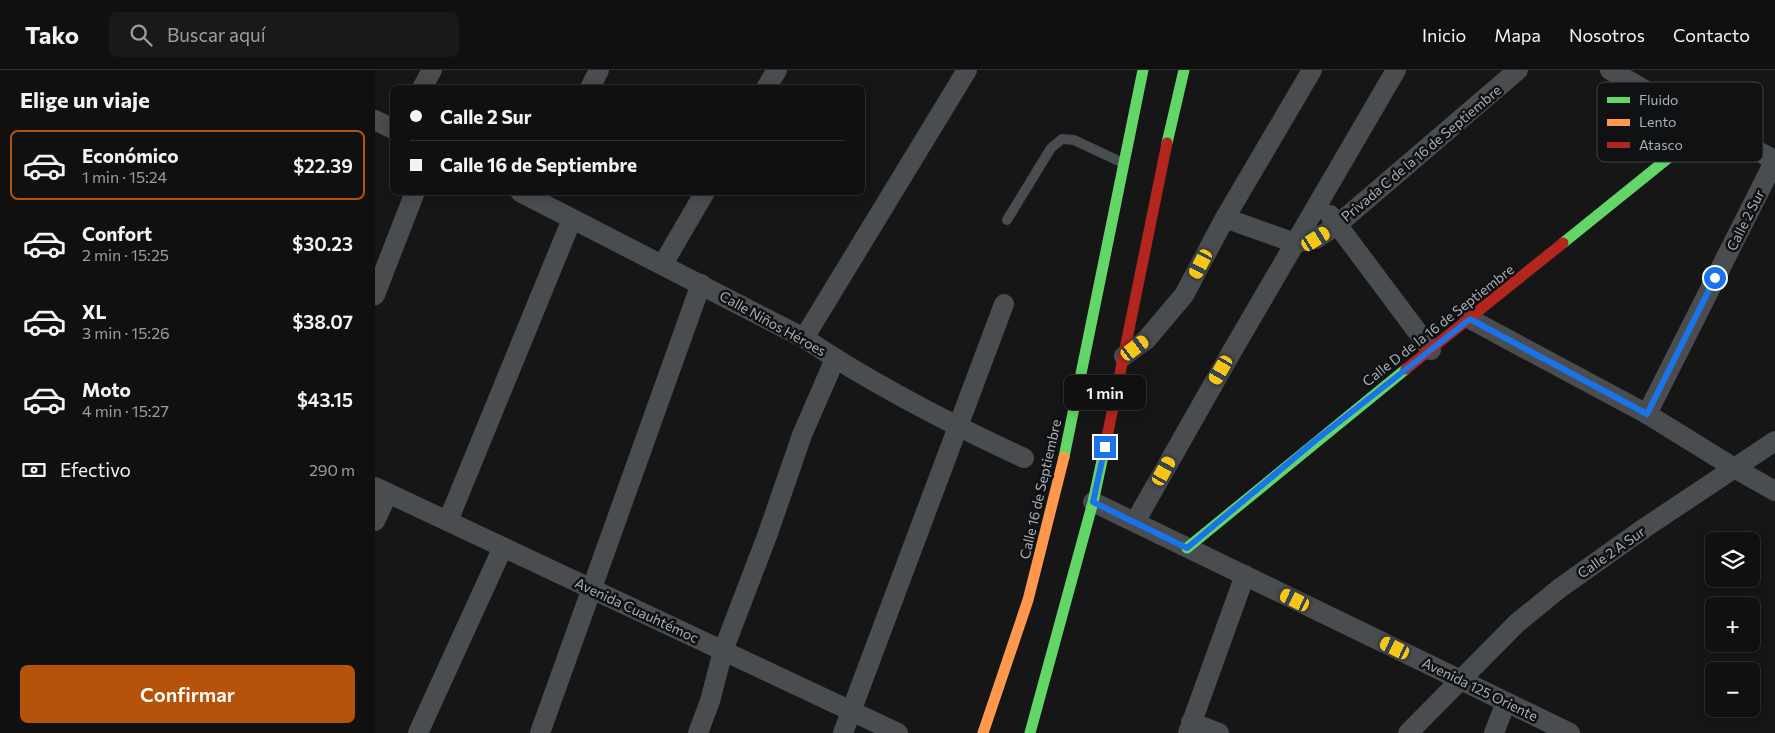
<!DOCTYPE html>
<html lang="es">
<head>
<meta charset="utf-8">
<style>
	body { margin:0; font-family:Commissioner,sans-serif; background:#19191a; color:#f1f3f6; height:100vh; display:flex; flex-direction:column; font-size:19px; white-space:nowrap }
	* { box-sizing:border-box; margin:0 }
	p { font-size:16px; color:#9c9d9f }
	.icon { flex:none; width:28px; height:28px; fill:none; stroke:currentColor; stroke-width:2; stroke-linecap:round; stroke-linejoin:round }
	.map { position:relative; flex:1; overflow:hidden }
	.sheet { display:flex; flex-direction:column; background:#101011; width:375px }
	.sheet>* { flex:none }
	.top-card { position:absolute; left:15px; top:15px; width:475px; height:110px; border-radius:8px; box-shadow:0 2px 12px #0003,0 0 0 1px #303031; display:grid; align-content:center; height:110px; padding:0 20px; background:#101011 }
	.tools { position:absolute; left:1330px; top:462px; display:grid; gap:10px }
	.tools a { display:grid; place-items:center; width:55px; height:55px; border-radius:8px; background:#101011; box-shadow:0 2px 12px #0003,0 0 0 1px #303031; font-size:25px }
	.end { position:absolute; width:22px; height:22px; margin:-11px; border:6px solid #1a73e8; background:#fff; box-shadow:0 0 0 2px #fff }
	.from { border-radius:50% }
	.bubble { position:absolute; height:35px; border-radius:8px; background:#101011; box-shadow:0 2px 12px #0003,0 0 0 1px #303031; font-size:16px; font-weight:600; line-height:35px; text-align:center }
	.car { position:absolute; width:15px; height:30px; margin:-15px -8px; border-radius:6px; box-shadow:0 0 4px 1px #0007; background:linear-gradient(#f5c518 24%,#345 0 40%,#f5c518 0 76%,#345 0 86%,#f5c518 0) }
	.top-card b { display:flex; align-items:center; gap:18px; height:48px; font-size:19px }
	.top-card b+b { border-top:1px solid #303031 }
	.top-card i { width:12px; height:12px; background:#f1f3f6 }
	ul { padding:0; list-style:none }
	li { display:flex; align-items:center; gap:15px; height:70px; margin:0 10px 8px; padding:0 10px; border:2px solid transparent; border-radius:8px }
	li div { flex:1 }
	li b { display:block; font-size:19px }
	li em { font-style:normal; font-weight:600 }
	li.on { border-color:#b45309 }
	li>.icon { width:45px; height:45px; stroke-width:1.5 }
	h2 { padding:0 20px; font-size:22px; line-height:60px }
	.pay { display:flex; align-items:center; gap:12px; height:55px; padding:0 20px; font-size:19px }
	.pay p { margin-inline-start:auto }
	.action { display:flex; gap:10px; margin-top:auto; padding:10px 20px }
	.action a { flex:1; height:58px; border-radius:8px; background:#b45309; color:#fff; font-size:20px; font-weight:600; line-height:58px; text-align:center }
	header { display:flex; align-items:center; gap:30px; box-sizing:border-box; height:70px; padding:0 25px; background:#101011; border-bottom:1px solid #303031 }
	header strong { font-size:24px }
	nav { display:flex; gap:28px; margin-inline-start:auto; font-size:18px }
	.search { width:350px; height:45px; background:#19191a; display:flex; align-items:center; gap:12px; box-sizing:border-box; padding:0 18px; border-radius:8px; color:#9c9d9f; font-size:19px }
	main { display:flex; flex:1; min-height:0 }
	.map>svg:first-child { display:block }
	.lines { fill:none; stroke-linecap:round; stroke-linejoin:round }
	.lane { stroke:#4a4d50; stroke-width:10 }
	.street { stroke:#4a4d50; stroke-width:20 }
	.fast { stroke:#63d668; stroke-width:11 }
	.slow { stroke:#ff974d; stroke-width:11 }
	.jam { stroke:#b3261e; stroke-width:11 }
	.route { stroke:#1a73e8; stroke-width:6 }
	.labels { text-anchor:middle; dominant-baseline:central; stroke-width:5; stroke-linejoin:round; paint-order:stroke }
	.street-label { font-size:14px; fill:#a6b1b9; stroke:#101113 }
	.key { fill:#101113; stroke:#3d4145; stroke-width:1 }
	.key-label { font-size:14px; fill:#a6b1b9 }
</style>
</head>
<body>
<header>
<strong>Tako</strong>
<div class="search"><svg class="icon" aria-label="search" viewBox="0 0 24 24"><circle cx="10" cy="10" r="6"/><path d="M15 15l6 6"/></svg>Buscar aquí</div>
<nav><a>Inicio</a><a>Mapa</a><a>Nosotros</a><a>Contacto</a></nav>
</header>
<main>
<section class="sheet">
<h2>Elige un viaje</h2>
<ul>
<li class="on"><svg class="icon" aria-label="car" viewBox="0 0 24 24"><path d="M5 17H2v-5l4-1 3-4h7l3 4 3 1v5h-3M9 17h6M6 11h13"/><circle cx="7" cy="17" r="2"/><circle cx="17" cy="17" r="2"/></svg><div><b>Económico</b><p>1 min · 15:24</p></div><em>$22.39</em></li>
<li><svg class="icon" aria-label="car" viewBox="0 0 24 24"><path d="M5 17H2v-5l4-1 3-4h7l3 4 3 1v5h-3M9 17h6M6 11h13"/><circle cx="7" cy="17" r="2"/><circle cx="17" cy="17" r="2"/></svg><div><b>Confort</b><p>2 min · 15:25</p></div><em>$30.23</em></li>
<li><svg class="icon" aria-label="car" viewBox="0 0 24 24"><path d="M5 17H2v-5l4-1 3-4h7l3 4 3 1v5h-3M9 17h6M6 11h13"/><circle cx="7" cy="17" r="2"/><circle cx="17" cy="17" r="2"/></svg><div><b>XL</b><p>3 min · 15:26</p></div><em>$38.07</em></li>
<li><svg class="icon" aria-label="car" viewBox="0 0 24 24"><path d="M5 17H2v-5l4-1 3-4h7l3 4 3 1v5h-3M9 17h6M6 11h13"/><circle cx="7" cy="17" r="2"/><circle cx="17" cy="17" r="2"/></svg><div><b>Moto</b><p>4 min · 15:27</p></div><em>$43.15</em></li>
</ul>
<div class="pay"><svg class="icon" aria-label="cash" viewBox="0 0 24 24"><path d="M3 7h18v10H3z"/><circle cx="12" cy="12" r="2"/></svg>Efectivo<p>290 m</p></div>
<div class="action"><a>Confirmar</a></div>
</section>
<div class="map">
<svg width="1400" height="663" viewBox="0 0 1400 663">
	<rect width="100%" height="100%" fill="#161617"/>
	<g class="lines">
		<polyline class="lane" points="632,150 676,78 687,69 699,70 748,93"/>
		<g class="street">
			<polyline points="1235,0 1333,56 1400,90"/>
			<polyline points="47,18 57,0"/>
			<polyline points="215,18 224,0"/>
			<polyline points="391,18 402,0"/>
			<polyline points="0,50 18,59"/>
			<path d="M145 122 429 268C499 315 573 353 649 388"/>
			<polyline points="955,145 1056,280"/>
			<polyline points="850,148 920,173 941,169 962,155 1143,0"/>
			<polyline points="288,194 330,122"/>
			<polyline points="0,225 40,122"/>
			<polyline points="1095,249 1272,344 1361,399 1400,421"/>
			<polyline points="429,268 592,0"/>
			<polyline points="749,286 771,270 809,225 850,148 937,0"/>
			<polyline points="1272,344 1400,90"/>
			<polyline points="0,417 523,663"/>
			<polyline points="718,432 1195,663"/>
			<polyline points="0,451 13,423"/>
			<polyline points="73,451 197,149"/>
			<polyline points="760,452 856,283 1021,0"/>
			<polyline points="816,652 844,663"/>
			<polyline points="43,663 128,477"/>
			<polyline points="165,663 326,214"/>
			<polyline points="323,663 335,631 348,581 392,466 427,365 460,289"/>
			<polyline points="468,663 629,234"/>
			<polyline points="813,663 870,505"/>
			<polyline points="1033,663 1142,553 1185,518 1271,457 1400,371"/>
			<polyline points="1119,663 1131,632"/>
		</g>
		<g class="fast">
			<polyline points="792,73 809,0"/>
			<polyline points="1188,173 1333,56"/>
			<polyline points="689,387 768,0"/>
			<polyline points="812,478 1031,299"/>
			<polyline points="655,663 718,432 731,372"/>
		</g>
		<polyline class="slow" points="608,663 653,530 689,387"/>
		<g class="jam">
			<polyline points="1031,299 1188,173"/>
			<polyline points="731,372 792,73"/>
		</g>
	</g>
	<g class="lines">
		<polyline class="route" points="730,377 718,432 812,478 941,370 1095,249 1272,344 1340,208"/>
	</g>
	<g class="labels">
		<g class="street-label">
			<text transform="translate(1046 83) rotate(-40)">Privada C de la 16 de Septiembre</text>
			<text transform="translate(1370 150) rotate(-63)">Calle 2 Sur</text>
			<text transform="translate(398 253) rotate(29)">Calle Niños Héroes</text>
			<text transform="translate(1063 255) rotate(-38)">Calle D de la 16 de Septiembre</text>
			<text transform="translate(665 419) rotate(-77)">Calle 16 de Septiembre</text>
			<text transform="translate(1236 482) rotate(-35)">Calle 2 A Sur</text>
			<text transform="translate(262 540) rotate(25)">Avenida Cuauhtémoc</text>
			<text transform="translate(1105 619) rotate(26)">Avenida 125 Oriente</text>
		</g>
	</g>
	<rect x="1222" y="12" width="166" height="80" rx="8" class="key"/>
	<rect x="1232" y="27" width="23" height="6" fill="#63d668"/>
	<rect x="1232" y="49" width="23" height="7" fill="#ff974d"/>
	<rect x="1232" y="72" width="23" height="6" fill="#b3261e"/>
	<g class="key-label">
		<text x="1264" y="35">Fluido</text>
		<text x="1264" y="57">Lento</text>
		<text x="1264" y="80">Atasco</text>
	</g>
</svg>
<div class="tools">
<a><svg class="icon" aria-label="layers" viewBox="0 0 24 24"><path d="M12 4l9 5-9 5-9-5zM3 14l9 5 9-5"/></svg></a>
<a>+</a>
<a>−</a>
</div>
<i class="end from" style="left:1340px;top:208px"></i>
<i class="end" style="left:730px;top:377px"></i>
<div class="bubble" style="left:689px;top:305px;width:82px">1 min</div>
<i class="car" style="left:941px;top:169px;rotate:57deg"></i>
<i class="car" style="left:826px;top:194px;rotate:208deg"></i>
<i class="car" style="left:760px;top:278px;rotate:53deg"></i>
<i class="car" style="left:846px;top:300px;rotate:210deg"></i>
<i class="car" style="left:789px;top:401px;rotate:29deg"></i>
<i class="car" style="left:920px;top:530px;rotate:296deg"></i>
<i class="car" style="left:1020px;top:578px;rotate:296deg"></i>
<div class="top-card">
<b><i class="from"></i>Calle 2 Sur</b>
<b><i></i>Calle 16 de Septiembre</b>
</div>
</div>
</main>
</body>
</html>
